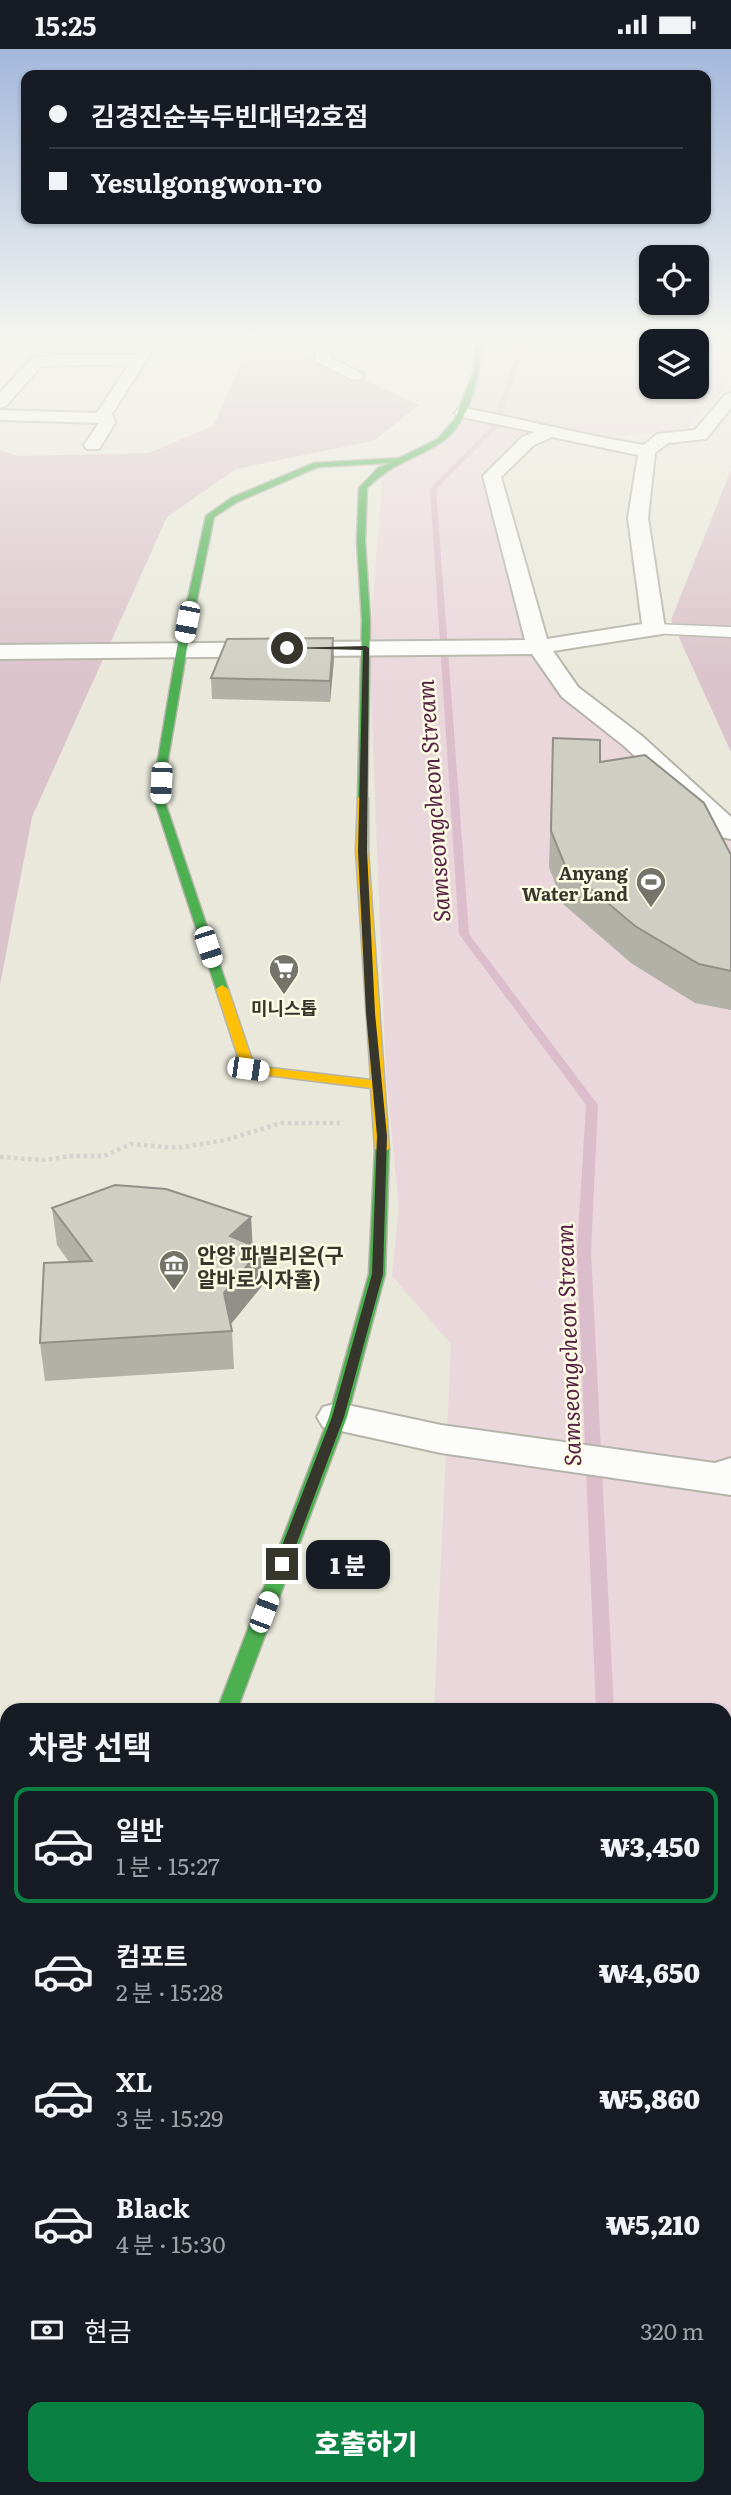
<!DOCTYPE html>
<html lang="ko">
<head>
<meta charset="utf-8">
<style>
	body { margin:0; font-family:Literata,"Noto Sans KR",serif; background:#242831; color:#f1f3f6; height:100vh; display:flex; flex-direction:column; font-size:26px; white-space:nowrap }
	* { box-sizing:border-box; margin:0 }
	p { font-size:23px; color:#9ea1a6 }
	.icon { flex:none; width:38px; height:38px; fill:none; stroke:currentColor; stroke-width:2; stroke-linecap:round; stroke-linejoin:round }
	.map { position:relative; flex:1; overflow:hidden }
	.details { position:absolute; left:0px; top:1654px; width:732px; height:793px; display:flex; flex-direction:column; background:#171b24; border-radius:21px 21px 0 0; box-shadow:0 2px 5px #0004 }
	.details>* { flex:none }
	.top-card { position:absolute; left:21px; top:21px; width:690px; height:154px; border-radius:14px; box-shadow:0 2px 5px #0004; display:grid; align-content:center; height:154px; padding:0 28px; background:#171b24 }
	.tools { position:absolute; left:639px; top:196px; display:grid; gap:14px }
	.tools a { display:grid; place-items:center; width:70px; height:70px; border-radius:14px; background:#171b24; box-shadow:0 2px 5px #0004; font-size:35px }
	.end { position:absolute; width:32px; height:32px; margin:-16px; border:9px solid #37362d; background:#fff; box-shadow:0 0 0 4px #fff }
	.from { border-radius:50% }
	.bubble { position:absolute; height:49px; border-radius:14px; background:#171b24; box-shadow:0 2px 5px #0004; font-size:23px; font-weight:800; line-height:49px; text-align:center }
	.car { position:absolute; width:21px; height:42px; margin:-21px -10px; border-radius:9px; box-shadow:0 0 5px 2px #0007; background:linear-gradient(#fff 24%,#345 0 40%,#fff 0 76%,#345 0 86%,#fff 0) }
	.top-card b { display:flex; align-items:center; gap:24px; height:66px; font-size:26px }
	.top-card b+b { border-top:2px solid #363941 }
	.top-card i { width:18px; height:18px; background:#f1f3f6 }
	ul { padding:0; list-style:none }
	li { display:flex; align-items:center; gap:21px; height:116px; margin:0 14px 10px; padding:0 14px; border:4px solid transparent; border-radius:14px }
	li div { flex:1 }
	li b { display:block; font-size:26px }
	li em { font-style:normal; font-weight:800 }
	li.on { border-color:#0b8043 }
	li>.icon { width:63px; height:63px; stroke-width:1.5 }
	h2 { padding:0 28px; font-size:32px; line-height:84px }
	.pay { display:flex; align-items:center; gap:18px; height:77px; padding:0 28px; font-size:26px }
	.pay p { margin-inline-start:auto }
	.action { display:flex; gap:14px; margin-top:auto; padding:14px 28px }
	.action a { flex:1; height:80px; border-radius:14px; background:#0b8043; color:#fff; font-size:28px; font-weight:800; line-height:80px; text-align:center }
	.status { display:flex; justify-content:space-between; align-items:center; height:49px; padding:0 35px; background:#171b24; direction:ltr }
	.status svg { height:19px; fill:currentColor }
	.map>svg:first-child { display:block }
	.green { fill:#ead7dc; fill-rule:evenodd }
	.forest { fill:#dbc3cb }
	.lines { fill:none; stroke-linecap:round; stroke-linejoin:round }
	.stream { fill:#dcbdcb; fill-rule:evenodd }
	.lane-casing { stroke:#b5b4aa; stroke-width:3 }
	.street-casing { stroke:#b5b4aa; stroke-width:4 }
	.fast-casing { stroke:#b5b4aa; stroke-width:3 }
	.slow-casing { stroke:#b5b4aa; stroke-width:3 }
	.path { stroke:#d4d3cf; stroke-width:4.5; stroke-dasharray:3.5 3.5; stroke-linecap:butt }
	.lane { fill:#fcfcfa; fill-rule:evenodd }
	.street { fill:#fcfcfa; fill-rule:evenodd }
	.fast { fill:#4caf50; fill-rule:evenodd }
	.slow { fill:#ffc107; fill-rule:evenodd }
	.wall { fill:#b1b1a8 }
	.shaded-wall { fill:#909088 }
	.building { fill:#cecec3; stroke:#909088; stroke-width:2 }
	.route { fill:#37362d }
	.labels { text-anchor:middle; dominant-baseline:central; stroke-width:5; stroke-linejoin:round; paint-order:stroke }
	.far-poi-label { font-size:18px; font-weight:bold; fill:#37362d; stroke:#fcfbe3; text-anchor:end }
	.poi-label { font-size:21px; font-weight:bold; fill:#37362d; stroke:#fcfbe3; text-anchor:start }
	.water-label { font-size:23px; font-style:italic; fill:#582246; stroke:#fcfbe3 }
</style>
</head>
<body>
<div class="status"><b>15:25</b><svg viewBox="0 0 49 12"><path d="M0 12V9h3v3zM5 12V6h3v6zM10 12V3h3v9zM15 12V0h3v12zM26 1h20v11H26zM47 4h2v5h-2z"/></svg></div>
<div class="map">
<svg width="731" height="2446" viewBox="0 0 731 2446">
	<rect width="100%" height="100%" fill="#e9e8db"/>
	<path class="green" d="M480 291H723L730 334 686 382 579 390 554 382 530 392 494 427 541 598 636 693 731 779V2446H440L441 2440H724V1661H434L451 1295 392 1227 399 1159 386 1025 369 599 383 421 460 372ZM651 292H696V338H651Z"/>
	<g class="forest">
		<polygon points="278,297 317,309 419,356 373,392 236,420 167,468 32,768 0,936 0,401 19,407 149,404 213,377 246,304"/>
		<polygon points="731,421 731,703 671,571"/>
	</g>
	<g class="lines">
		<g class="stream">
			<polygon points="522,291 528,291 497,379 436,440 469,885 598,1056 591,1202 614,1661 596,1661 577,1202 586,1056 459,885 430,440 491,378"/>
			<polygon points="589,2440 615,2440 614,2446 588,2446"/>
		</g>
		<g class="lane-casing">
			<polygon id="lane" points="654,575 731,578 731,588 648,584 646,580"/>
		</g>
		<g class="street-casing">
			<g id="street">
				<polygon points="145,291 158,293 112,365 115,374 99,400 87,400 84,396 99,374 0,371 0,361 97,364 129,315 41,317 6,357 0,359 0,344 31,310 57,306 135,306"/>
				<polygon points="317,291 331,291 330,308 361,324 364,327 361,330 351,330 317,313 315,310"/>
				<path d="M731 344V359L706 390 668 394 655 404 648 469 665 580 662 585 553 602 578 638 642 687 731 768V790L721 788 624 697 562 648 532 605 0 610V596L525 591 483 427 522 388 535 383 457 367 455 364 457 361 463 359C524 370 582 386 644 396L657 385 695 381 725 346ZM552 388 638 406 628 469 642 575 547 590 501 428 534 396Z"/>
				<polygon points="338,1354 441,1376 715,1414 731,1409 731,1446 441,1404 323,1378 317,1368 323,1358"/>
			</g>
		</g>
		<g class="fast-casing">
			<g id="fast">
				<path d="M476 291H482C480 325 471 374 440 394 413 411 391 415 367 439L365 492 370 571 367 751 358 749 362 571 357 492 359 439 378 419 390 414 318 418 237 453 214 468 187 599 167 716 165 753 228 940 222 944 217 943 155 753 157 716 177 599 206 467 231 449 314 414 399 409 438 390 455 370 474 322Z"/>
				<polygon points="382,1096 389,1100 385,1225 347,1368 237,1661 217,1661 329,1368 369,1225 375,1100"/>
				<polygon points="7,2225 7,2267 0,2270 0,2228"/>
			</g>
		</g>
		<g class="slow-casing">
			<polygon id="slow" points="363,746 368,749 368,802 389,1100 382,1104 375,1100 371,1039 243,1023 216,940 222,936 228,940 254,1017 371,1031 356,802 358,749"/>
		</g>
		<polyline class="path" points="0,1108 44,1111 70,1107 104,1107 131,1095 177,1099 226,1091 281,1074 340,1074"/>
		<use href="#lane" class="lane"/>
		<use href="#street" class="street"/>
		<use href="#fast" class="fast"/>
		<use href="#slow" class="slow"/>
	</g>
	<g class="wall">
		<polygon points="334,610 330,653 212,650 211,629"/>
		<polygon points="553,689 600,713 731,806 731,961 695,954 631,914 563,855 549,818"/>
		<polygon points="52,1159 251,1168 252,1196 262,1237 231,1275 232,1282 234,1320 45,1332 40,1294 69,1213 57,1196"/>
	</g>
	<g class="shaded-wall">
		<polygon points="333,589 334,610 330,653 330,632"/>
		<polygon points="251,1168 253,1204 230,1187"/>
		<polygon points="261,1200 262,1237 226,1281 224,1244"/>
	</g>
	<g class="building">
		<polygon points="333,589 330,632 211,629 227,590"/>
		<polygon points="553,689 600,691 600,713 645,706 704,754 731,806 731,922 699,915 635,877 566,819 551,782"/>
		<polygon points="115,1136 166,1140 251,1168 230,1187 261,1200 224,1244 232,1282 40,1294 44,1214 92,1212 52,1159"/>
	</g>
	<linearGradient id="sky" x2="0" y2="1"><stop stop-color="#a3b8dc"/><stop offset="0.46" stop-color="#f5f5ef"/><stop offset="1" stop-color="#f5f5ef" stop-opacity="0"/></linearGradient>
	<rect width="731" height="634" fill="url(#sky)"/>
	<polygon class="route" points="366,597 369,599 367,802 375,964 387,1087 383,1225 344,1368 289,1515 282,1520 275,1515 332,1368 372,1225 377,1087 366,964 358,802 363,601 284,599"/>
	<defs>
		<g id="stadium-pin" transform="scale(1.575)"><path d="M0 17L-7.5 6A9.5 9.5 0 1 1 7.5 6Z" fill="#75746a" stroke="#fcfbe3"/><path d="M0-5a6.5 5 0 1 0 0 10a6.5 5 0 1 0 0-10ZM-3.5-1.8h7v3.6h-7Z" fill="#fff"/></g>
		<g id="supermarket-pin" transform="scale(1.575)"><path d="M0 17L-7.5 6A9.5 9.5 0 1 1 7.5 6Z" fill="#75746a" stroke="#fcfbe3"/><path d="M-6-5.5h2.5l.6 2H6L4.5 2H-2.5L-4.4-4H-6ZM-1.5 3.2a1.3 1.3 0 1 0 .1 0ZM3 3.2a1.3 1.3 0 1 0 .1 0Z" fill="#fff"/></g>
		<g id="museum-pin" transform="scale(1.575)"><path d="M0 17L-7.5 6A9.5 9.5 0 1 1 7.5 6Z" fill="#75746a" stroke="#fcfbe3"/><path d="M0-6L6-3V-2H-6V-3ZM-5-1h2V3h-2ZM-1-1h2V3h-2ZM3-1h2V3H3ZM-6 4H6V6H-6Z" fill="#fff"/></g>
	</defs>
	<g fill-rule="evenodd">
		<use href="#stadium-pin" x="651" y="833"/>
		<use href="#supermarket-pin" x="284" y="920"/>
		<use href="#museum-pin" x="174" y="1216"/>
	</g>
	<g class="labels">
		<g class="far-poi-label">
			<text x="628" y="823">Anyang<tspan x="628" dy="21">Water Land</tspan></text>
			<text x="284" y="958" text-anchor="middle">미니스톱</text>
		</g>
		<g class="poi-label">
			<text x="197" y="1204">안양 파빌리온(구<tspan x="197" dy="24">알바로시자홀)</tspan></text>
		</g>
		<g class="water-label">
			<text transform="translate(432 752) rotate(-94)">Samseongcheon Stream</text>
			<text transform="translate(567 1296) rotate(-92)">Samseongcheon Stream</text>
		</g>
	</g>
</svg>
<div class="tools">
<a><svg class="icon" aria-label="locate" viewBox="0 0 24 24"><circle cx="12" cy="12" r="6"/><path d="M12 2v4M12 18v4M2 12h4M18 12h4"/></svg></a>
<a><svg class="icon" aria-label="layers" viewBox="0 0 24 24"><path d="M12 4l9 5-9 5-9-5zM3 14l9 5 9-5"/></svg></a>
</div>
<i class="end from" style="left:287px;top:599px"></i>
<i class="end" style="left:282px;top:1515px"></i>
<div class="bubble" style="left:306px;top:1491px;width:84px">1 분</div>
<i class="car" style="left:187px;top:573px;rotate:191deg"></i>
<i class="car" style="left:161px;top:734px;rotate:183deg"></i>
<i class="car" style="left:208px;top:898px;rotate:162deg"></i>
<i class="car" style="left:248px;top:1020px;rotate:98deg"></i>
<i class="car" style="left:264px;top:1563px;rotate:21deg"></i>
<div class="top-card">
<b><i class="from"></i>김경진순녹두빈대덕2호점</b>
<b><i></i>Yesulgongwon-ro</b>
</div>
<section class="details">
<h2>차량 선택</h2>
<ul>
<li class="on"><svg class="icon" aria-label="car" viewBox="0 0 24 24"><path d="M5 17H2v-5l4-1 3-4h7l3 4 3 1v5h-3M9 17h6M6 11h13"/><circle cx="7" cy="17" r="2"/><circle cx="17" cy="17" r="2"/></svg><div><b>일반</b><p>1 분 · 15:27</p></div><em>₩3,450</em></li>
<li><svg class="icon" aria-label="car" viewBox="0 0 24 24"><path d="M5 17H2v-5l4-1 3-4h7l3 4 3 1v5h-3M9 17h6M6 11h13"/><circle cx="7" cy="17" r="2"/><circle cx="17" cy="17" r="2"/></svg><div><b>컴포트</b><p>2 분 · 15:28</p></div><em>₩4,650</em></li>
<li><svg class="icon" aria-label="car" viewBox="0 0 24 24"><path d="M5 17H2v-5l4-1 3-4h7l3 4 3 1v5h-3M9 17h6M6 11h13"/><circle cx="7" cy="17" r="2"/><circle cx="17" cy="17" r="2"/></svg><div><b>XL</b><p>3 분 · 15:29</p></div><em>₩5,860</em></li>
<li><svg class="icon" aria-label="car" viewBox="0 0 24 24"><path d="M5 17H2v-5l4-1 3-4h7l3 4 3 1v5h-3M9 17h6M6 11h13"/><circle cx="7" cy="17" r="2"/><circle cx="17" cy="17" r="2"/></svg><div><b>Black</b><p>4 분 · 15:30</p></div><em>₩5,210</em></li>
</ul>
<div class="pay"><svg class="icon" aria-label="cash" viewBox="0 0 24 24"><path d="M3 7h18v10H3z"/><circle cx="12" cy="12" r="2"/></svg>현금<p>320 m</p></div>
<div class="action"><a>호출하기</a></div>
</section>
</div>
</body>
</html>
